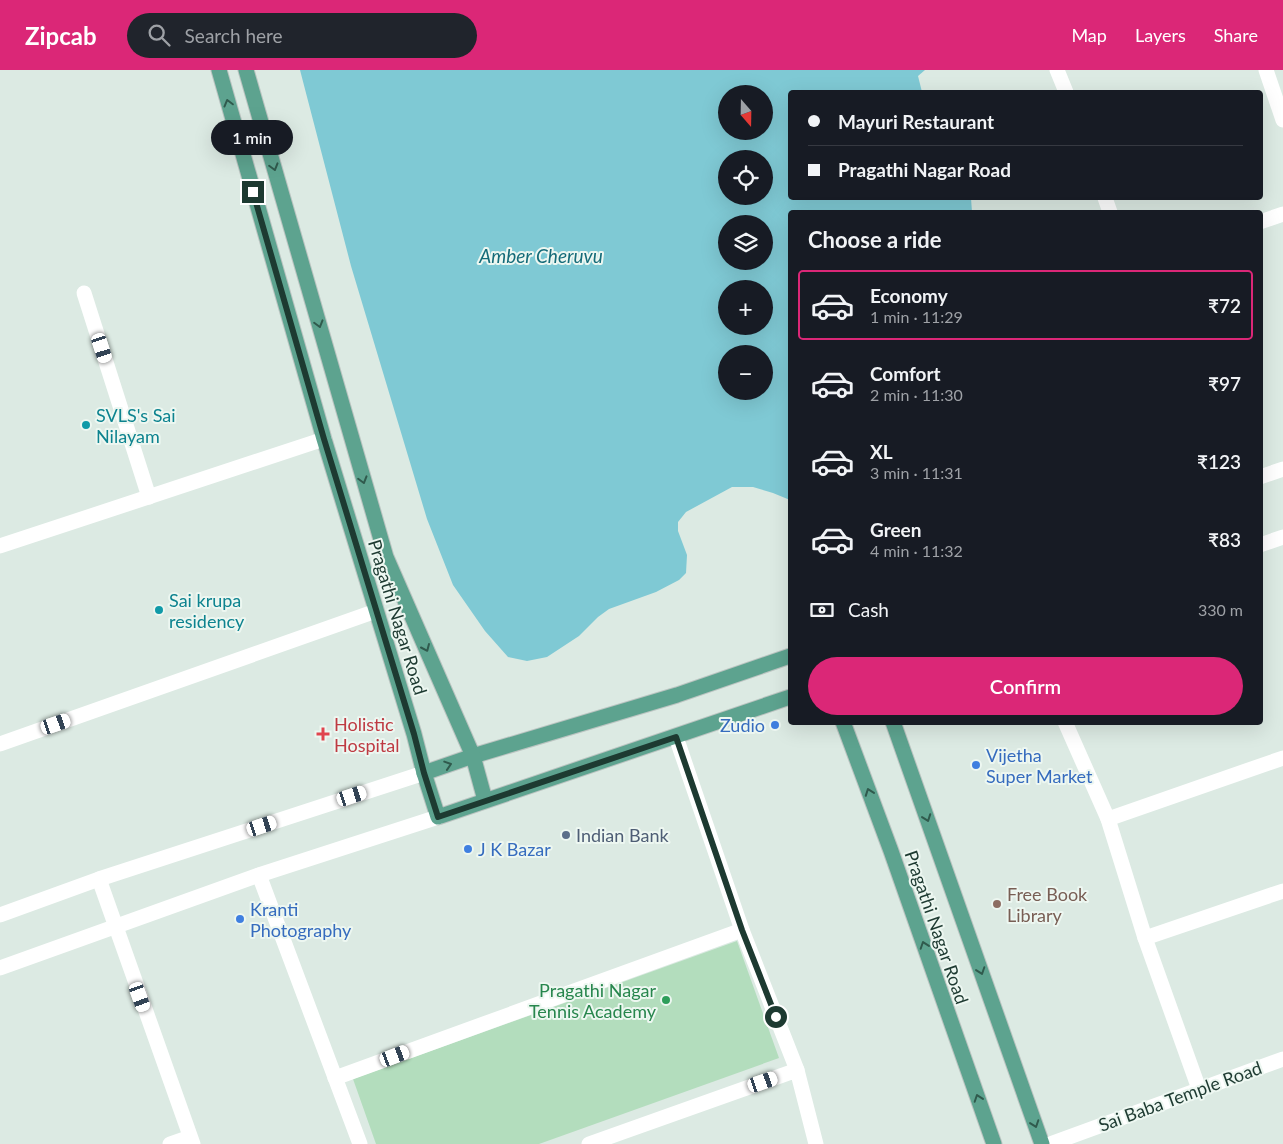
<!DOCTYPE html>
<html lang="en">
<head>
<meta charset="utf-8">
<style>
	body { margin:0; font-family:Lato,sans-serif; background:#20242c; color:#f1f3f6; height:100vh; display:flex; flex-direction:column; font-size:19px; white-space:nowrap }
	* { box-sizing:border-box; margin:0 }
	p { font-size:16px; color:#9ea1a6 }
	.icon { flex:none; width:28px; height:28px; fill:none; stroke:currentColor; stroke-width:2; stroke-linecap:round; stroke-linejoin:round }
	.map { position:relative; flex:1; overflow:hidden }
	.side { position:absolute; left:788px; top:140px; width:475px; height:515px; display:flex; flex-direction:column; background:#171b24; border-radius:5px; box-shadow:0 5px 20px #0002 }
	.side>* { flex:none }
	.guide { position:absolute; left:788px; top:20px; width:475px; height:110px; border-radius:5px; box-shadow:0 5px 20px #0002; display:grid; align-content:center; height:110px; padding:0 20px; background:#171b24 }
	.needle { width:32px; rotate:160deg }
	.tools { position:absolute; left:718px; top:15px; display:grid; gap:10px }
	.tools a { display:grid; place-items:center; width:55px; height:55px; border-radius:50%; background:#171b24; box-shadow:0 5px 20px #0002; font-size:25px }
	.end { position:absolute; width:22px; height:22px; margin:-11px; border:6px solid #1d3a31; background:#fff; box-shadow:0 0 0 2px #fff }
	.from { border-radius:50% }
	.bubble { position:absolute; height:35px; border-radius:18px; background:#171b24; box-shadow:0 5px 20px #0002; font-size:16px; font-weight:600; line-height:35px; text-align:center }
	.car { position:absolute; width:15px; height:30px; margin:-15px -8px; border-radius:6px; box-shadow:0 0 4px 1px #0007; background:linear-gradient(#fff 24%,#345 0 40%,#fff 0 76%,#345 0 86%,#fff 0) }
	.guide b { display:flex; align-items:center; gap:18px; height:48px; font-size:19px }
	.guide b+b { border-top:1px solid #363941 }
	.guide i { width:12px; height:12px; background:#f1f3f6 }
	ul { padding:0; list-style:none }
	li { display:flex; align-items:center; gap:15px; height:70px; margin:0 10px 8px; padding:0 10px; border:2px solid transparent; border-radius:5px }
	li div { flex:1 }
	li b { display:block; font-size:19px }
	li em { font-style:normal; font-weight:600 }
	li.active { border-color:#db2777 }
	li>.icon { width:45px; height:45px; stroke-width:1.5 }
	h2 { padding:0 20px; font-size:22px; line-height:60px }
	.pay { display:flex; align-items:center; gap:12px; height:55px; padding:0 20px; font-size:19px }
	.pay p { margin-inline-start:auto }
	.cta { display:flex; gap:10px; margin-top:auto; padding:10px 20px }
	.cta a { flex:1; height:58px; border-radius:30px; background:#db2777; color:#fff; font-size:20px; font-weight:600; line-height:58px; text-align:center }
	header { display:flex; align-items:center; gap:30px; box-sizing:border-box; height:70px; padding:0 25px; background:#db2777; color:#fff }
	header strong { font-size:24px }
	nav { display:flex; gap:28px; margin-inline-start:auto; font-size:18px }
	.search { width:350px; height:45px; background:#20242c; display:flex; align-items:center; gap:12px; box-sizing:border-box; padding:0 18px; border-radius:28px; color:#9ea1a6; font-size:19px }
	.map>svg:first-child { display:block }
	.green { fill:#b3ddbd }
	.water { fill:#7fc9d4; fill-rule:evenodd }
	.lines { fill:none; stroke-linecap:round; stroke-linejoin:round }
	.major-casing { stroke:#bbc4c1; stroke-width:17 }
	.minor { stroke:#fff; stroke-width:15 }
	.major { stroke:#5da38f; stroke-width:15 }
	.oneway { stroke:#305a4d }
	.route { stroke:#1d3a31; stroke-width:6 }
	.culture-dot { fill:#0f9aa8; stroke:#edf7f1; stroke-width:2 }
	.shop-dot { fill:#3f7fe0; stroke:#edf7f1; stroke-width:2 }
	.health-dot { fill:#e0444e; stroke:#edf7f1; stroke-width:2 }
	.service-dot { fill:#5c6f8a; stroke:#edf7f1; stroke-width:2 }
	.education-dot { fill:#8d6e63; stroke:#edf7f1; stroke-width:2 }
	.leisure-dot { fill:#2e9e5b; stroke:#edf7f1; stroke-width:2 }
	.labels { text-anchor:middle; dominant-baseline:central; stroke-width:4; stroke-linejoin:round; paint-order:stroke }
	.culture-label { font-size:18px; fill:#0d838f; stroke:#edf7f1; text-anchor:start }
	.street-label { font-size:18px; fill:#1d3a31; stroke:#edf7f1 }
	.health-label { font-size:18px; fill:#be3a42; stroke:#edf7f1; text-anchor:start }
	.shop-label { font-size:18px; fill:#366cbe; stroke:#edf7f1; text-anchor:start }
	.service-label { font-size:18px; fill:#4e5e75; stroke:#edf7f1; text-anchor:start }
	.education-label { font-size:18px; fill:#785e54; stroke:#edf7f1; text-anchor:start }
	.leisure-label { font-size:18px; fill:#27864d; stroke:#edf7f1; text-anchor:end }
	.water-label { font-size:19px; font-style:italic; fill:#146b79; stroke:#edf7f1 }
</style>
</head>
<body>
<header>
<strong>Zipcab</strong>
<div class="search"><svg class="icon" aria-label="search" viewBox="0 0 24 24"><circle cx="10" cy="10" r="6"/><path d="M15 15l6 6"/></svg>Search here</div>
<nav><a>Map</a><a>Layers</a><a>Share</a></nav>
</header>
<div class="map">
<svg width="1283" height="1074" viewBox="0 0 1283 1074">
	<rect width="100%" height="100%" fill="#dceae3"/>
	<polygon class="green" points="737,871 779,988 539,1074 376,1074 353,1009"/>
	<path class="water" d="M300 0H925L918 6 922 22H790V128H971L972 142H790V430L773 423 753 417H732L686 442 678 452V461L687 485 686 503 679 510 656 522 609 539 598 547 579 566 547 587 527 591 508 587 485 561 453 515 427 449 351 196ZM726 24H764V61H726ZM726 89H764V126H726ZM726 154H764V191H726ZM726 219H764V256H726ZM726 284H764V321H726Z"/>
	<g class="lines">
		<g class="major-casing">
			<g id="major">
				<polyline points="219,0 324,369 414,664 424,703 438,747 790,627"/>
				<polyline points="246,0 386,487 473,686 677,625 790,586"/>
				<polyline points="843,652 891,781 994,1074"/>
				<polyline points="893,652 1042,1074"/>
				<polyline points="424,703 473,686 485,730"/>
			</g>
		</g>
		<g class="minor">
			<polyline points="1057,0 1066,22"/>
			<polyline points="1266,0 1283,50"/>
			<polyline points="1105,128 1110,142"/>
			<polyline points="1260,152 1283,144"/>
			<polyline points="84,223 149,427"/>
			<polyline points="1260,407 1283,399"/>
			<polyline points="1260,475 1283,467"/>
			<polyline points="0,476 324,369"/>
			<polyline points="1065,652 1108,749 1145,868 1199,1019"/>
			<polyline points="676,667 742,860 797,1000"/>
			<polyline points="0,674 376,541"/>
			<polyline points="1108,749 1283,688"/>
			<polyline points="259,805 360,1074"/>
			<polyline points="99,809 193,1074"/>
			<polyline points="0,845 99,809 424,703"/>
			<polyline points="1145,868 1283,821"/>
			<polyline points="0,898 259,805 438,747"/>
			<polyline points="335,1008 742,860"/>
			<polyline points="170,1074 190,1067"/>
			<polyline points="589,1074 797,1000 816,1074"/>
			<polyline points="1050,1074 1283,989"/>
		</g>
		<use href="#major" class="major"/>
	</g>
	<defs><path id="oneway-chevron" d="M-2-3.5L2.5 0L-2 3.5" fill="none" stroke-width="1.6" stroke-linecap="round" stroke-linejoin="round" transform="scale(1.25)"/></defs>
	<g class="oneway">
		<use href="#oneway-chevron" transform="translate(228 33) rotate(-105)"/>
		<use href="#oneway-chevron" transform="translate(274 97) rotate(74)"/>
		<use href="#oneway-chevron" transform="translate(319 254) rotate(74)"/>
		<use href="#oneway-chevron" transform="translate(363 410) rotate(74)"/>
		<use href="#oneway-chevron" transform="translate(426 578) rotate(66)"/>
		<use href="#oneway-chevron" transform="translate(448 695) rotate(-18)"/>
		<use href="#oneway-chevron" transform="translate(869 722) rotate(-110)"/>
		<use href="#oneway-chevron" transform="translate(927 748) rotate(70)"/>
		<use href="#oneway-chevron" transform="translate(924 875) rotate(-109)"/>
		<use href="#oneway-chevron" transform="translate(981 901) rotate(71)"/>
		<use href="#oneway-chevron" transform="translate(978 1028) rotate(-109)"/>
		<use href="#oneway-chevron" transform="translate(1035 1054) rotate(71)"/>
	</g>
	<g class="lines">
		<polyline class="route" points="253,122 324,369 414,664 424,703 438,747 676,667 742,860 776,947"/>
	</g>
	<g class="culture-dot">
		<circle cx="86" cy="355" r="5"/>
		<circle cx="159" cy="540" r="5"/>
	</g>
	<g class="shop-dot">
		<circle cx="775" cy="655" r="5"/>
		<circle cx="976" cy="695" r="5"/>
		<circle cx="468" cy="779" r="5"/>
		<circle cx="240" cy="849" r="5"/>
	</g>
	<path class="health-dot" d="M320.5 656.5h5v5h5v5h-5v5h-5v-5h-5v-5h5z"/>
	<circle class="service-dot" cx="566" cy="765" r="5"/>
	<circle class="education-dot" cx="997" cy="834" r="5"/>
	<circle class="leisure-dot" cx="666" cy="930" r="5"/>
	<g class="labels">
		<g class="culture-label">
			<text x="96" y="345">SVLS's Sai<tspan x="96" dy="21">Nilayam</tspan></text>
			<text x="169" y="530">Sai krupa<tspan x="169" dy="21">residency</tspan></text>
		</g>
		<g class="street-label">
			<text transform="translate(398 547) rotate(73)">Pragathi Nagar Road</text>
			<text transform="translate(937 857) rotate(71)">Pragathi Nagar Road</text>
			<text transform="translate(1180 1026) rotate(-20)">Sai Baba Temple Road</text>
		</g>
		<g class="health-label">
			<text x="334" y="654">Holistic<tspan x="334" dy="21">Hospital</tspan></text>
		</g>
		<g class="shop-label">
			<text x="765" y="655" text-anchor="end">Zudio</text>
			<text x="986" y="685">Vijetha<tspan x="986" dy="21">Super Market</tspan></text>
			<text x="478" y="779">J K Bazar</text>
			<text x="250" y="839">Kranti<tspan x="250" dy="21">Photography</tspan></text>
		</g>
		<g class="service-label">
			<text x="576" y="765">Indian Bank</text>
		</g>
		<g class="education-label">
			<text x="1007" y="824">Free Book<tspan x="1007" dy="21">Library</tspan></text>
		</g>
		<g class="leisure-label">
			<text x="656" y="920">Pragathi Nagar<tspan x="656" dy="21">Tennis Academy</tspan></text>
		</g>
		<g class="water-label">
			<text x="541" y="185">Amber Cheruvu</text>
		</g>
	</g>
</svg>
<div class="tools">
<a><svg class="needle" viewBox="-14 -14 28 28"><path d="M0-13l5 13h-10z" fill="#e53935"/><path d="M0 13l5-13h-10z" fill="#9ea1a6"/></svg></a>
<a><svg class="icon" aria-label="locate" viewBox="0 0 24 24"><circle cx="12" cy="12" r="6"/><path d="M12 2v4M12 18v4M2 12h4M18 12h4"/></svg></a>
<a><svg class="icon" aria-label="layers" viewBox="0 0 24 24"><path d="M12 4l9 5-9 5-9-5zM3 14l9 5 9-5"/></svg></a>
<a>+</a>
<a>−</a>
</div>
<i class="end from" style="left:776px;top:947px"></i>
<i class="end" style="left:253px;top:122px"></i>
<div class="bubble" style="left:211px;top:50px;width:82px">1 min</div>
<i class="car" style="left:102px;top:278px;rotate:162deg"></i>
<i class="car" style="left:56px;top:654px;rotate:71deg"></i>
<i class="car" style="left:352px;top:726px;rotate:72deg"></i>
<i class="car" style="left:262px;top:756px;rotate:72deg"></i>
<i class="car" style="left:140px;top:927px;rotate:160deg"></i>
<i class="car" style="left:395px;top:986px;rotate:69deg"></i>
<i class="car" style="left:763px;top:1012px;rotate:71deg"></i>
<div class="guide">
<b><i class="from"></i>Mayuri Restaurant</b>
<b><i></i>Pragathi Nagar Road</b>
</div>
<section class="side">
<h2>Choose a ride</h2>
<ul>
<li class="active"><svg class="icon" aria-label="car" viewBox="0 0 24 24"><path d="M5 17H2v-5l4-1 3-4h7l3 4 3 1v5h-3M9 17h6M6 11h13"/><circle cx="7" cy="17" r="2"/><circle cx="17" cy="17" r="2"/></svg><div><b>Economy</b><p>1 min · 11:29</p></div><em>₹72</em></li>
<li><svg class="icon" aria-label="car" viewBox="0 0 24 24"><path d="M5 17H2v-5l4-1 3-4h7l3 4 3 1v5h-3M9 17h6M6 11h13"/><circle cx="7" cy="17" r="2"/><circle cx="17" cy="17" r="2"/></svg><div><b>Comfort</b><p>2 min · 11:30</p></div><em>₹97</em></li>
<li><svg class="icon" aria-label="car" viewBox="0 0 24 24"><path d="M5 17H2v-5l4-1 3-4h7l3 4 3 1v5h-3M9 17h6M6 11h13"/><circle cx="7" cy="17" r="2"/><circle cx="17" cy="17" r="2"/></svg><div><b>XL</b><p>3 min · 11:31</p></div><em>₹123</em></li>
<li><svg class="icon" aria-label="car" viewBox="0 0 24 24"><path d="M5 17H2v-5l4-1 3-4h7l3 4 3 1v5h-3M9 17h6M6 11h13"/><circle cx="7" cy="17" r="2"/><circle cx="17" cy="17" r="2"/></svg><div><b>Green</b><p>4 min · 11:32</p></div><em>₹83</em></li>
</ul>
<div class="pay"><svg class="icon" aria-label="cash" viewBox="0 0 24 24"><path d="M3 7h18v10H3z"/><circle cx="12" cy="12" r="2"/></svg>Cash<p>330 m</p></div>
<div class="cta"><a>Confirm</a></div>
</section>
</div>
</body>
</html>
